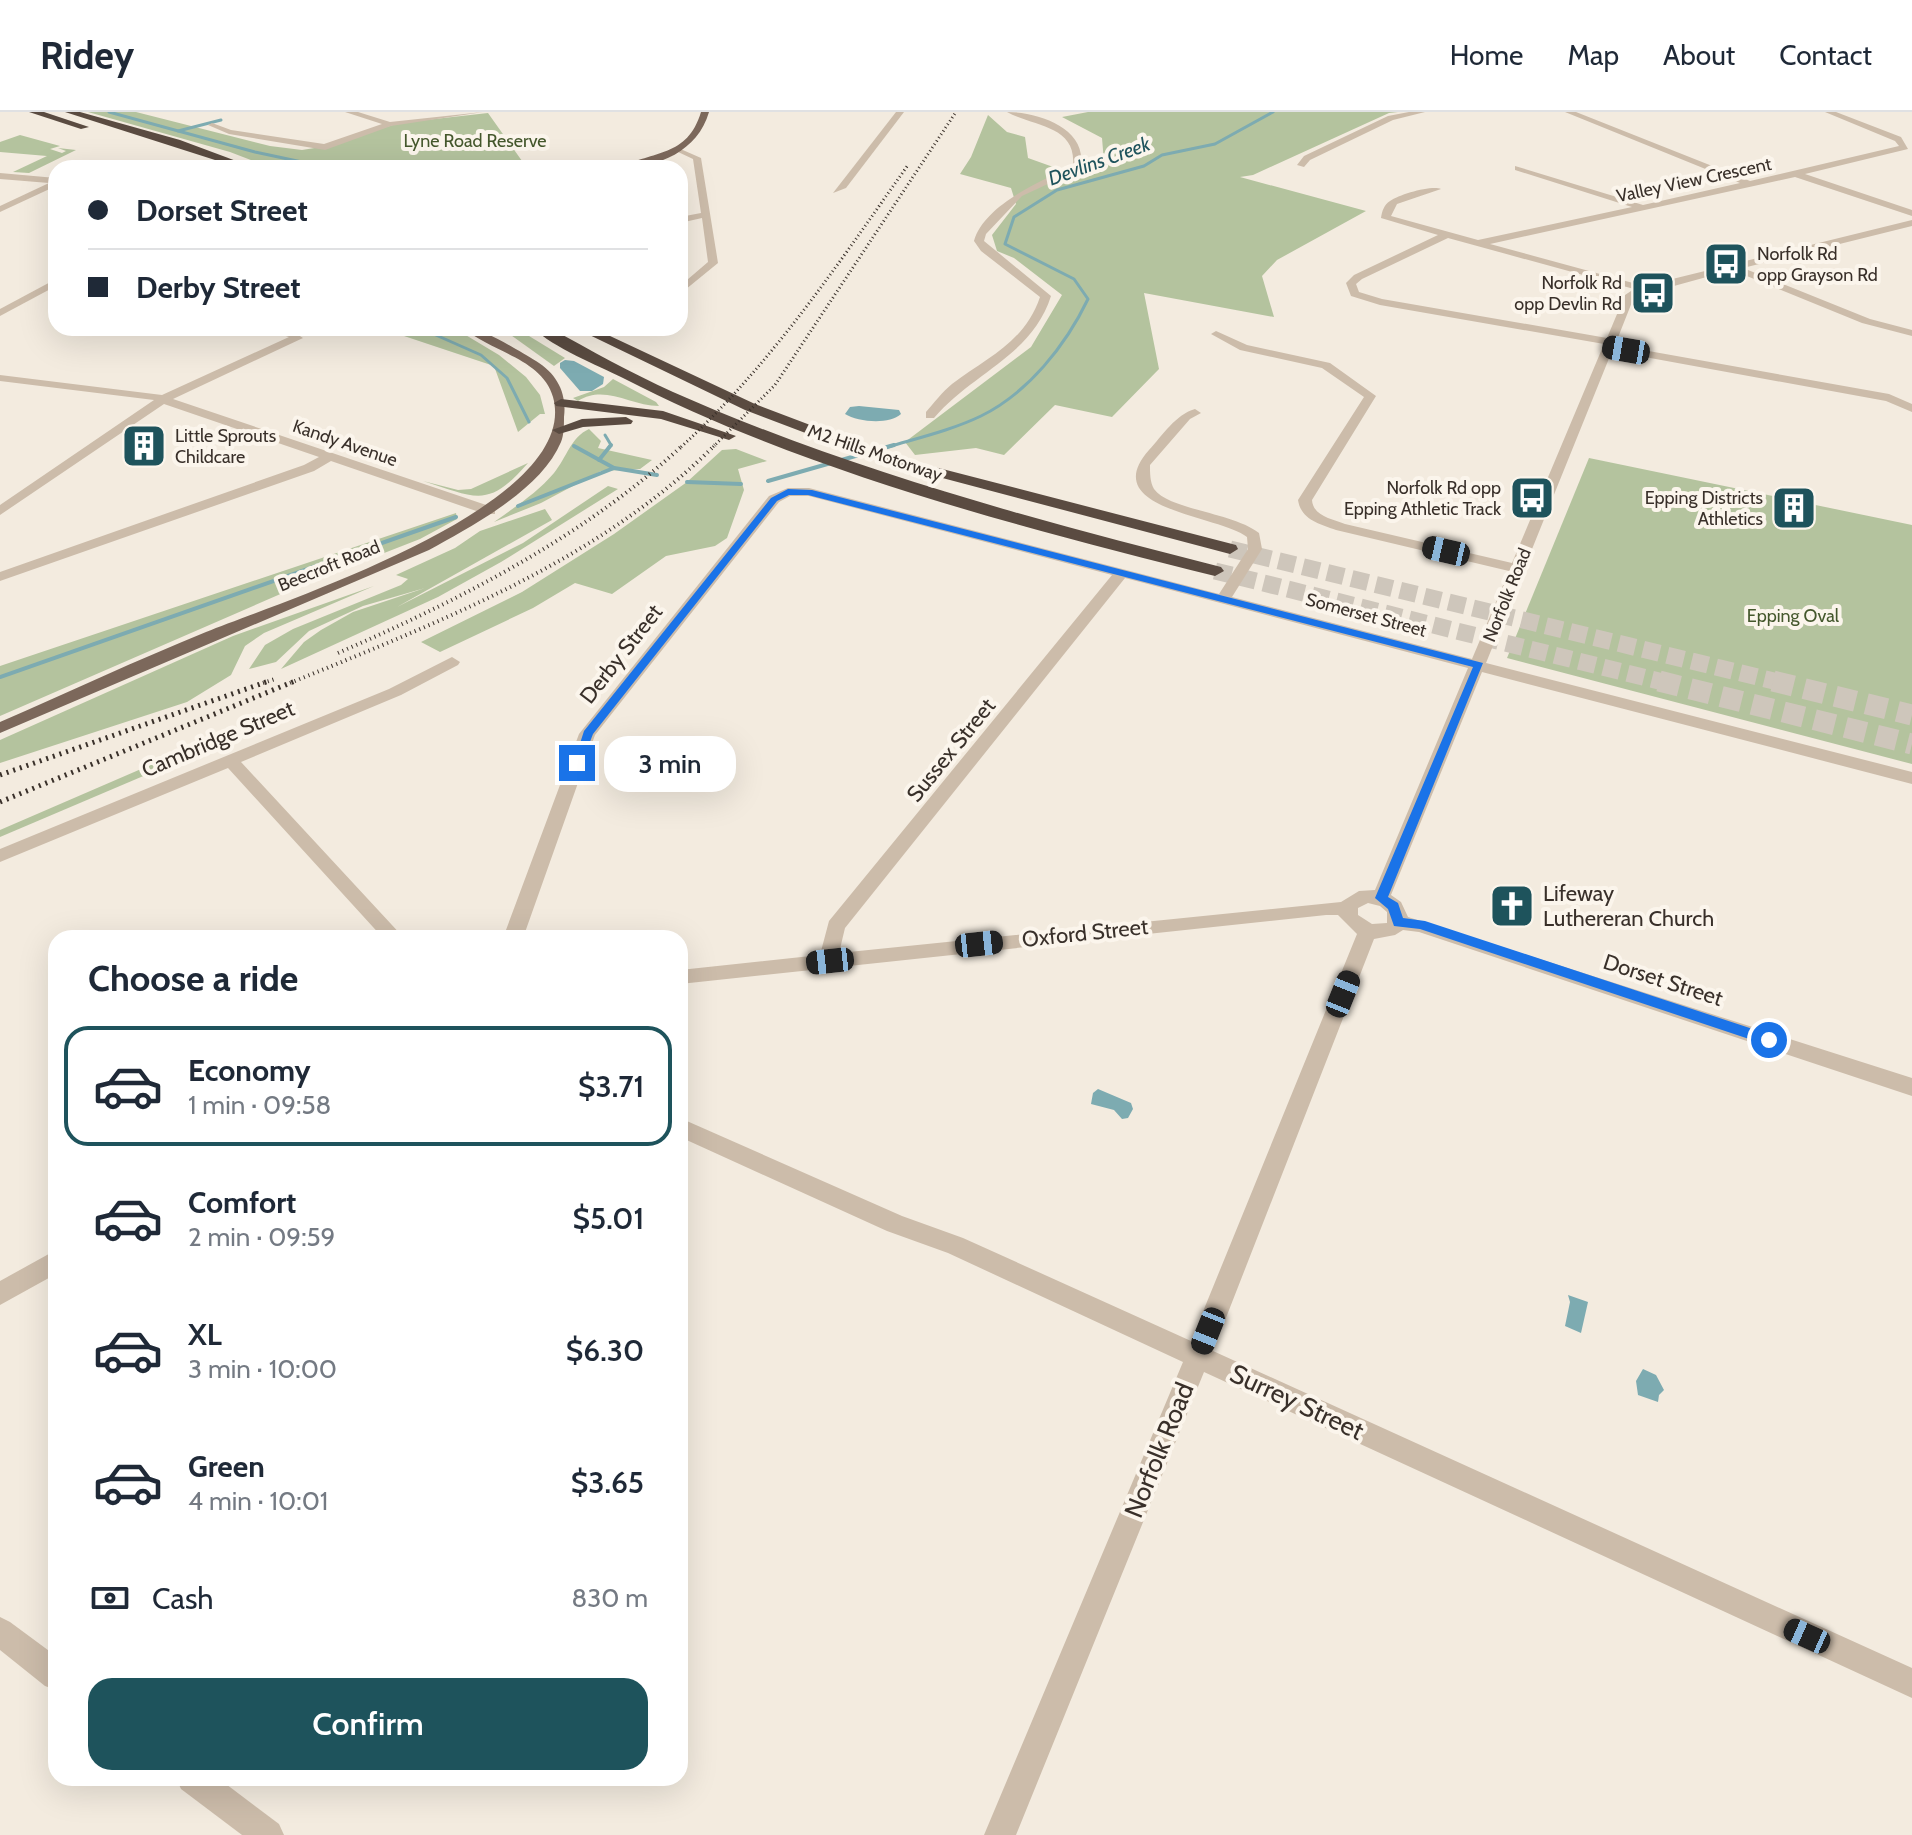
<!DOCTYPE html>
<html lang="en">
<head>
<meta charset="utf-8">
<style>
	body { margin:0; font-family:Cabin,sans-serif; background:#f6f6f7; color:#1f2937; height:100vh; display:flex; flex-direction:column; font-size:30px; white-space:nowrap }
	* { box-sizing:border-box; margin:0 }
	p { font-size:26px; color:#747a83 }
	.icon { flex:none; width:44px; height:44px; fill:none; stroke:currentColor; stroke-width:2; stroke-linecap:round; stroke-linejoin:round }
	.map { position:relative; flex:1; overflow:hidden }
	.drawer { position:absolute; left:48px; top:818px; width:640px; height:856px; display:flex; flex-direction:column; background:#fff; border-radius:24px; box-shadow:0 8px 32px #0002 }
	.drawer>* { flex:none }
	.hud { position:absolute; left:48px; top:48px; width:640px; height:176px; border-radius:24px; box-shadow:0 8px 32px #0002; display:grid; align-content:center; height:176px; padding:0 40px; background:#fff }
	.end { position:absolute; width:36px; height:36px; margin:-18px; border:10px solid #1a73e8; background:#fff; box-shadow:0 0 0 4px #fff }
	.from { border-radius:50% }
	.bubble { position:absolute; height:56px; border-radius:24px; background:#fff; box-shadow:0 8px 32px #0002; font-size:26px; font-weight:600; line-height:56px; text-align:center }
	.car { position:absolute; width:24px; height:48px; margin:-24px -12px; border-radius:10px; box-shadow:0 0 6px 2px #0007; background:linear-gradient(#222 24%,#8ab4d8 0 40%,#222 0 76%,#8ab4d8 0 86%,#222 0) }
	.hud b { display:flex; align-items:center; gap:28px; height:76px; font-size:30px }
	.hud b+b { border-top:2px solid #e0e1e3 }
	.hud i { width:20px; height:20px; background:#1f2937 }
	ul { padding:0; list-style:none }
	li { display:flex; align-items:center; gap:24px; height:120px; margin:0 16px 12px; padding:0 24px; border:4px solid transparent; border-radius:24px }
	li div { flex:1 }
	li b { display:block; font-size:30px }
	li em { font-style:normal; font-weight:600 }
	li.current { border-color:#1e535c }
	li>.icon { width:72px; height:72px; stroke-width:1.5 }
	h2 { padding:0 40px; font-size:36px; line-height:96px }
	.pay { display:flex; align-items:center; gap:20px; height:88px; padding:0 40px; font-size:30px }
	.pay p { margin-inline-start:auto }
	.action { display:flex; gap:16px; margin-top:auto; padding:16px 40px }
	.action a { flex:1; height:92px; border-radius:24px; background:#1e535c; color:#fff; font-size:32px; font-weight:600; line-height:92px; text-align:center }
	header { display:flex; align-items:center; gap:48px; box-sizing:border-box; height:112px; padding:0 40px; background:#fff; border-bottom:2px solid #e0e1e3 }
	header strong { font-size:38px }
	nav { display:flex; gap:44px; margin-inline-start:auto; font-size:28px }
	.map>svg:first-child { display:block }
	.green { fill:#b4c39e }
	.water { fill:#7dabb1 }
	.lines { fill:none; stroke-linecap:round; stroke-linejoin:round }
	.stream-far1 { stroke:#7dabb1; stroke-width:3 }
	.stream { stroke:#7dabb1; stroke-width:4 }
	.highway-tunnel-far1 { stroke:#cec6bb; stroke-width:17; stroke-dasharray:17 8; stroke-linecap:butt }
	.highway-tunnel { stroke:#cec6bb; stroke-width:21; stroke-dasharray:21 11; stroke-linecap:butt }
	.minor { fill:#ccbcaa; fill-rule:evenodd }
	.major { fill:#7c685b; fill-rule:evenodd }
	.highway { fill:#5a4b41; fill-rule:evenodd }
	.rail-far2 { stroke:#39302a; stroke-width:3; stroke-dasharray:1 3; stroke-linecap:butt }
	.rail-far1 { stroke:#39302a; stroke-width:4; stroke-dasharray:1 4; stroke-linecap:butt }
	.rail { stroke:#39302a; stroke-width:5; stroke-dasharray:2 5; stroke-linecap:butt }
	.route { fill:#1a73e8 }
	.labels { text-anchor:middle; dominant-baseline:central; stroke-width:8; stroke-linejoin:round; paint-order:stroke }
	.far-park-label { font-size:18px; fill:#45582d; stroke:#fbf5ec }
	.far-street-label { font-size:18px; fill:#39302a; stroke:#fbf5ec }
	.far-poi-label { font-size:18px; fill:#39302a; stroke:#fbf5ec; text-anchor:end }
	.far-water-label { font-size:20px; font-style:italic; fill:#1e535c; stroke:#fbf5ec }
	.street-label { font-size:22px; fill:#39302a; stroke:#fbf5ec }
	.poi-label { font-size:22px; fill:#39302a; stroke:#fbf5ec; text-anchor:start }
	.near-street-label { font-size:26px; fill:#39302a; stroke:#fbf5ec }
</style>
</head>
<body>
<header>
<strong>Ridey</strong>
<nav><a>Home</a><a>Map</a><a>About</a><a>Contact</a></nav>
</header>
<div class="map">
<svg width="1912" height="1723" viewBox="0 0 1912 1723">
	<rect width="100%" height="100%" fill="#f3ebdf"/>
	<g class="green">
		<polygon points="88,0 136,0 270,34 302,38 327,34 399,11 488,1 527,56 272,56 230,40"/>
		<polygon points="1088,0 1398,0 1389,1 1253,63 1240,65 1366,99 1277,148 1262,164 1274,205 1144,181 1159,257 1112,305 1055,293 1004,343 976,336 915,343 905,330 1031,235 1062,183 1014,146 997,139 992,123 1016,92 1011,76 960,62 971,45 988,3 1007,20 1025,25 1028,46 1070,61 1104,50 1102,26 1062,5"/>
		<polygon points="20,23 60,34 50,37 62,41 66,39 58,36 76,38 29,61 13,60 47,44 0,40 0,30"/>
		<polygon points="380,216 454,216 499,243 526,265 540,283 545,302 540,302 518,320 494,254"/>
		<polygon points="501,216 516,216 565,246 554,254"/>
		<path d="M613 267 656 290 659 294C630 294 605 272 578 289L573 286 604 275Z"/>
		<path d="M589 317 601 329 598 336 652 348 640 357 601 359 541 391 494 410C515 395 537 381 554 361 567 345 571 325 589 317Z"/>
		<polygon points="736,337 767,349 738,357 744,378 727,426 715,434 666,444 612,482 575,471 533,496 440,540 421,530 522,480 614,422 687,370 722,338"/>
		<polygon points="1589,346 1912,413 1912,652 1507,546"/>
		<path d="M528 351C488 397 477 386 423 369L458 378 471 377Z"/>
		<polygon points="608,374 618,377 501,450 438,485 281,557 304,530 321,518 353,500 425,476 363,494 309,519 276,550 249,557 265,533 293,517 401,473 408,467 396,463 455,436 480,419 545,397 552,408 397,495 523,431"/>
		<polygon points="456,401 457,407 420,427 292,477 0,604 0,554"/>
		<polygon points="374,474 264,521 245,534 231,563 187,590 0,651 0,628 233,524"/>
		<polygon points="185,638 181,648 0,725 0,718"/>
	</g>
	<g class="water">
		<polygon points="565,248 574,249 604,265 603,272 592,279 580,279 560,256 560,251"/>
		<path d="M859 294 899 298 901 302C889 313 858 310 845 302L850 295Z"/>
		<polygon points="1098,977 1131,991 1133,997 1128,1006 1122,1007 1114,998 1091,992 1093,981"/>
		<polygon points="1568,1183 1588,1190 1581,1221 1565,1214 1570,1190"/>
		<polygon points="1643,1257 1656,1263 1664,1278 1659,1283 1658,1290 1638,1283 1636,1269"/>
	</g>
	<g class="lines">
		<g class="stream-far1">
			<polyline points="109,0 255,40 330,56"/>
			<polyline points="178,19 221,8"/>
			<polyline points="420,216 481,243 507,266 529,310"/>
			<polyline points="605,323 611,333 609,335"/>
			<path d="M888 335C918 326 952 318 981 304 1028 281 1066 233 1088 187L1074 167 1005 132 1014 105 1057 78 1144 54 1162 43 1215 32 1273 0"/>
		</g>
		<g class="stream">
			<polyline points="574,334 614,356 657,363"/>
			<polyline points="599,348 611,333"/>
			<polyline points="768,369 894,333"/>
			<polyline points="687,370 741,372"/>
			<polyline points="518,394 614,356"/>
			<polyline points="0,565 456,405"/>
		</g>
		<g class="highway-tunnel-far1">
			<polyline points="1230,437 1782,571"/>
			<polyline points="1215,459 1667,571"/>
		</g>
		<g class="highway-tunnel">
			<polyline points="1659,569 1912,632"/>
			<polyline points="1773,569 1912,603"/>
		</g>
		<g class="minor">
			<polygon points="345,0 358,0 390,10 483,0 391,14 325,38 229,22 208,13 212,11 231,18 324,32 382,12"/>
			<polygon points="896,0 904,0 846,76 833,81"/>
			<path d="M1007 0C1039 0 1090 17 1080 57L1022 84 986 122 984 129 1051 184C1032 244 973 260 934 306H926V300C934 291 942 280 952 272 988 245 1025 230 1040 185L981 139 974 129C984 93 1042 68 1073 54 1077 13 1034 15 1007 0Z"/>
			<polygon points="1409,0 1425,0 1393,8 1310,48 1304,55 1297,53 1304,44 1388,4"/>
			<path d="M1565 0H1576L1750 69 1899 34 1895 29 1825 0H1836L1901 25 1908 37 1805 62 1912 98V104L1795 65 1490 132 1644 174 1912 108V114L1743 156 1870 207 1912 218V224L1862 211 1732 158 1634 185 1615 233 1889 282 1912 292V300L1886 289 1612 239 1486 551 1912 660V672L1482 560 1391 783 1401 790 1408 805 1912 966V984L1419 820 1403 818 1395 823 1374 827 1213 1239 1912 1556V1586L1204 1260 1016 1723H984L1183 1250 948 1141 887 1119 680 1025V1006L902 1104 963 1126 1191 1229 1357 822 1338 803H1326L680 872V858L820 843 829 809 1112 463 809 384H790L779 390 595 623 523 826H503L579 622 769 384 788 376H809L1219 482 1248 437 1247 425C1219 403 1096 398 1149 338 1163 323 1175 303 1195 297L1201 301 1190 307 1150 353C1150 361 1150 370 1154 377 1169 398 1232 400 1259 421L1262 437 1232 485 1472 547 1509 459 1336 418C1320 412 1301 408 1298 388L1364 285 1322 256 1240 238 1211 222 1216 219 1247 233 1330 251 1376 284 1312 388C1313 404 1332 407 1345 412L1512 451 1604 232 1380 193 1351 184 1346 171 1354 163 1438 123 1381 106C1382 99 1384 93 1390 89 1400 82 1432 73 1441 77L1397 92 1391 104 1478 128 1632 95 1515 58V54L1643 93 1740 71ZM1448 126 1634 177 1625 183 1607 226 1382 187 1359 180 1356 172 1362 167ZM1125 466 1468 556 1375 778 1359 779 1341 790 839 841 845 816ZM1368 791 1380 794 1387 800V811L1372 812 1358 803V796Z"/>
			<polygon points="676,35 701,46 718,151 680,182 680,174 708,150 702,106 680,111 680,105 701,101 693,47 676,39"/>
			<polygon points="0,61 56,66 56,74 0,100 0,94 49,71 0,67"/>
			<polygon points="56,167 56,174 0,204 0,197"/>
			<polygon points="258,216 292,219 303,226 173,287 495,396 495,402 485,402 331,349 314,359 0,469 0,460 304,353 319,345 164,292 0,403 0,393 154,288 0,269 0,263 162,283 289,225"/>
			<polygon points="452,545 460,550 458,553 401,583 241,650 404,826 383,826 228,656 0,750 0,737 389,577"/>
			<polygon points="56,1138 56,1162 0,1193 0,1169"/>
			<polygon points="0,1505 10,1510 56,1544 56,1578 45,1574 0,1538"/>
			<polygon points="176,1666 218,1666 279,1712 284,1723 242,1723 181,1677"/>
		</g>
		<g class="major">
			<path d="M701 0H709C698 39 658 56 620 56 653 38 687 46 701 0Z"/>
			<path d="M464 216C484 216 517 238 536 249 557 262 567 281 564 305 564 313 564 323 561 330 541 378 472 414 429 438L0 621V610C69 580 137 548 206 520 282 489 583 394 553 285 542 246 490 240 464 216Z"/>
		</g>
		<g class="highway">
			<polygon points="29,0 44,0 89,15 81,17"/>
			<polygon points="65,0 80,0 180,28 255,56 240,56"/>
			<path d="M533 216H550C590 238 631 261 673 280 849 358 1035 408 1221 455L1224 459 1215 464C1019 415 803 359 623 266 597 253 554 236 533 216Z"/>
			<polygon points="575,216 593,216 755,292 892,344 1236,433 1238,437 1230,442 882,350 745,298"/>
			<polygon points="561,287 663,299 736,324 729,328 661,307 556,294 554,291"/>
			<polygon points="626,305 633,309 631,312 583,315 559,322 552,318 582,307"/>
		</g>
		<g class="rail-far2">
			<path d="M681 335C771 253 838 152 908 53"/>
			<polyline points="713,335 775,273 956,0"/>
		</g>
		<g class="rail-far1">
			<path d="M338 541C460 488 585 424 683 333"/>
			<polyline points="263,571 275,567"/>
			<path d="M290 571C439 510 599 449 715 333"/>
		</g>
		<g class="rail">
			<polyline points="0,663 269,569"/>
			<polyline points="0,690 295,569"/>
		</g>
	</g>
	<polygon class="route" points="788,377 812,378 1483,551 1388,785 1398,791 1403,806 1425,809 1774,924 1774,932 1764,932 1420,817 1394,814 1388,797 1375,786 1473,555 808,383 789,383 777,389 593,622 581,653 573,653 584,619 771,386"/>
	<defs>
		<g id="bus-square" transform="scale(2.3)"><rect x="-9" y="-9" width="18" height="18" rx="4" fill="#1e535c" stroke="#fbf5ec"/><path d="M-5-6H5V4H4V6H2V4H-2V6H-4V4H-5ZM-3.5-4V0h7V-4ZM-3.5 1.2v1.5H-2V1.2ZM2 1.2v1.5H3.5V1.2Z" fill="#fff"/></g>
		<g id="building-square" transform="scale(2.3)"><rect x="-9" y="-9" width="18" height="18" rx="4" fill="#1e535c" stroke="#fbf5ec"/><path d="M-4-6H4V6H1V3H-1V6H-4ZM-2.5-4.3h1.7v1.8h-1.7ZM.8-4.3h1.7v1.8H.8ZM-2.5-1h1.7V.8h-1.7ZM.8-1h1.7V.8H.8Z" fill="#fff"/></g>
		<g id="church-square" transform="scale(2.3)"><rect x="-9" y="-9" width="18" height="18" rx="4" fill="#1e535c" stroke="#fbf5ec"/><path d="M-1.2-6h2.4v3.5h3.3v2.4h-3.3V6h-2.4V-.1h-3.3v-2.4h3.3Z" fill="#fff"/></g>
	</defs>
	<g fill-rule="evenodd">
		<use href="#bus-square" x="1726" y="152"/>
		<use href="#bus-square" x="1653" y="181"/>
		<use href="#building-square" x="144" y="334"/>
		<use href="#bus-square" x="1532" y="386"/>
		<use href="#building-square" x="1794" y="396"/>
		<use href="#church-square" x="1512" y="794"/>
	</g>
	<g class="labels">
		<g class="far-park-label">
			<text x="475" y="29">Lyne Road Reserve</text>
			<text x="1793" y="504">Epping Oval</text>
		</g>
		<g class="far-street-label">
			<text transform="translate(1694 68) rotate(-12)">Valley View Crescent</text>
			<text transform="translate(345 331) rotate(19)">Kandy Avenue</text>
			<text transform="translate(875 341) rotate(19)">M2 Hills Motorway</text>
			<text transform="translate(329 454) rotate(-22)">Beecroft Road</text>
			<text transform="translate(1507 483) rotate(-68)">Norfolk Road</text>
			<text transform="translate(1366 503) rotate(15)">Somerset Street</text>
		</g>
		<g class="far-poi-label">
			<text x="1757" y="142" text-anchor="start">Norfolk Rd<tspan x="1757" dy="21">opp Grayson Rd</tspan></text>
			<text x="1622" y="171">Norfolk Rd<tspan x="1622" dy="21">opp Devlin Rd</tspan></text>
			<text x="175" y="324" text-anchor="start">Little Sprouts<tspan x="175" dy="21">Childcare</tspan></text>
			<text x="1501" y="376">Norfolk Rd opp<tspan x="1501" dy="21">Epping Athletic Track</tspan></text>
			<text x="1763" y="386">Epping Districts<tspan x="1763" dy="21">Athletics</tspan></text>
		</g>
		<g class="far-water-label">
			<text transform="translate(1099 49) rotate(-20)">Devlins Creek</text>
		</g>
		<g class="street-label">
			<text transform="translate(621 542) rotate(-52)">Derby Street</text>
			<text transform="translate(218 627) rotate(-23)">Cambridge Street</text>
			<text transform="translate(951 638) rotate(-51)">Sussex Street</text>
			<text transform="translate(1085 821) rotate(-6)">Oxford Street</text>
			<text transform="translate(1663 868) rotate(18)">Dorset Street</text>
		</g>
		<g class="poi-label">
			<text x="1543" y="781">Lifeway<tspan x="1543" dy="25">Luthereran Church</tspan></text>
		</g>
		<g class="near-street-label">
			<text transform="translate(1297 1290) rotate(25)">Surrey Street</text>
			<text transform="translate(1159 1338) rotate(-68)">Norfolk Road</text>
		</g>
	</g>
</svg>
<i class="end from" style="left:1769px;top:928px"></i>
<i class="end" style="left:577px;top:651px"></i>
<div class="bubble" style="left:604px;top:624px;width:132px">3 min</div>
<i class="car" style="left:1626px;top:238px;rotate:280deg"></i>
<i class="car" style="left:1446px;top:439px;rotate:283deg"></i>
<i class="car" style="left:979px;top:832px;rotate:84deg"></i>
<i class="car" style="left:830px;top:849px;rotate:264deg"></i>
<i class="car" style="left:1343px;top:882px;rotate:22deg"></i>
<i class="car" style="left:1208px;top:1219px;rotate:202deg"></i>
<i class="car" style="left:1807px;top:1524px;rotate:294deg"></i>
<div class="hud">
<b><i class="from"></i>Dorset Street</b>
<b><i></i>Derby Street</b>
</div>
<section class="drawer">
<h2>Choose a ride</h2>
<ul>
<li class="current"><svg class="icon" aria-label="car" viewBox="0 0 24 24"><path d="M5 17H2v-5l4-1 3-4h7l3 4 3 1v5h-3M9 17h6M6 11h13"/><circle cx="7" cy="17" r="2"/><circle cx="17" cy="17" r="2"/></svg><div><b>Economy</b><p>1 min · 09:58</p></div><em>$3.71</em></li>
<li><svg class="icon" aria-label="car" viewBox="0 0 24 24"><path d="M5 17H2v-5l4-1 3-4h7l3 4 3 1v5h-3M9 17h6M6 11h13"/><circle cx="7" cy="17" r="2"/><circle cx="17" cy="17" r="2"/></svg><div><b>Comfort</b><p>2 min · 09:59</p></div><em>$5.01</em></li>
<li><svg class="icon" aria-label="car" viewBox="0 0 24 24"><path d="M5 17H2v-5l4-1 3-4h7l3 4 3 1v5h-3M9 17h6M6 11h13"/><circle cx="7" cy="17" r="2"/><circle cx="17" cy="17" r="2"/></svg><div><b>XL</b><p>3 min · 10:00</p></div><em>$6.30</em></li>
<li><svg class="icon" aria-label="car" viewBox="0 0 24 24"><path d="M5 17H2v-5l4-1 3-4h7l3 4 3 1v5h-3M9 17h6M6 11h13"/><circle cx="7" cy="17" r="2"/><circle cx="17" cy="17" r="2"/></svg><div><b>Green</b><p>4 min · 10:01</p></div><em>$3.65</em></li>
</ul>
<div class="pay"><svg class="icon" aria-label="cash" viewBox="0 0 24 24"><path d="M3 7h18v10H3z"/><circle cx="12" cy="12" r="2"/></svg>Cash<p>830 m</p></div>
<div class="action"><a>Confirm</a></div>
</section>
</div>
</body>
</html>
